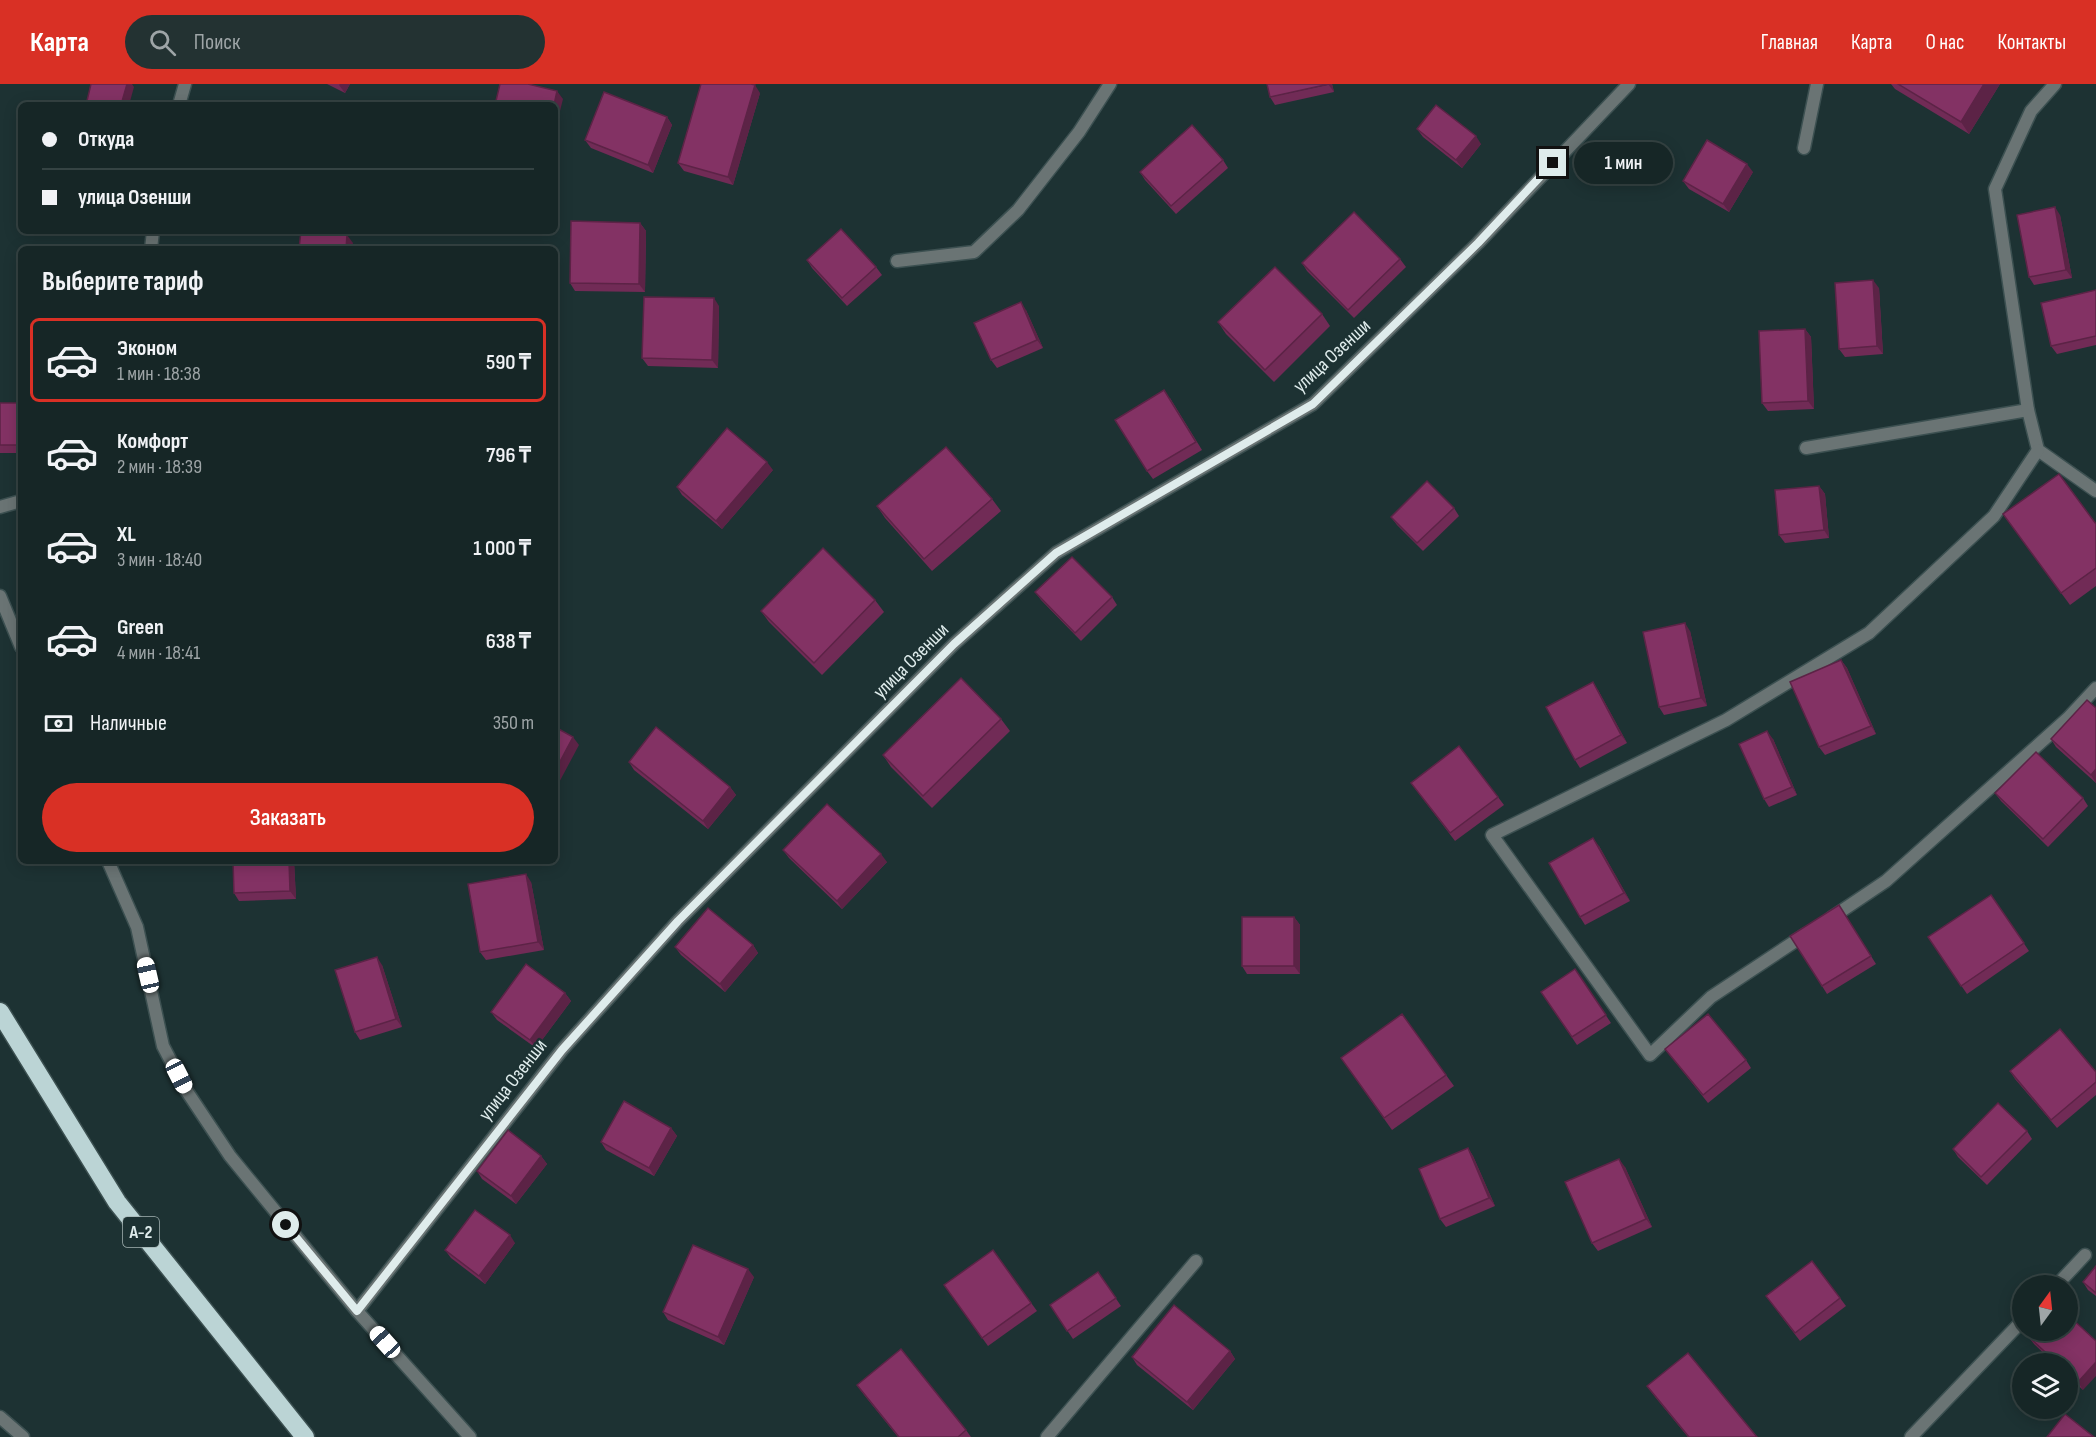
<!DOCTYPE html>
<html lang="ru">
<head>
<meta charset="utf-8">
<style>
	body { margin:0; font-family:"Sofia Sans Condensed",sans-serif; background:#233232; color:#f1f3f6; height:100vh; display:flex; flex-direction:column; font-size:22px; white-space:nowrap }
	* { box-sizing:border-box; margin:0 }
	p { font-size:20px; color:#9ea5a7 }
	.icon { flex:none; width:33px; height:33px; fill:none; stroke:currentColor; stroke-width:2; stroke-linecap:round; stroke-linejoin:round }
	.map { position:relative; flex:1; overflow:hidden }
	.details { position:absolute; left:18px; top:162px; width:540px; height:618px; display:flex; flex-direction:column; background:#162626; border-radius:9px; box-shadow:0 3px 15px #0003,0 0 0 2px #354343 }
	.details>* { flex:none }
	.guide { position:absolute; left:18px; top:18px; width:540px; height:132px; border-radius:9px; box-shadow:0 3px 15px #0003,0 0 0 2px #354343; display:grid; align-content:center; height:132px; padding:0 24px; background:#162626 }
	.needle { width:39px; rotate:15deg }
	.buttons { position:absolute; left:2012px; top:1191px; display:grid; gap:12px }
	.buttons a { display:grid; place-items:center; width:66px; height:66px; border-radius:50%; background:#162626; box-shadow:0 3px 15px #0003,0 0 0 2px #354343; font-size:30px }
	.end { position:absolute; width:27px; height:27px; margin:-14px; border:8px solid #dfecec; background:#111; box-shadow:0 0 0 3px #111 }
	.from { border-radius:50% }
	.bubble { position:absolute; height:42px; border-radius:21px; background:#162626; box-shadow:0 3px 15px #0003,0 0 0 2px #354343; font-size:20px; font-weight:600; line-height:42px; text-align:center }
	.car { position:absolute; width:18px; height:36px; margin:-18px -9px; border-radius:8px; box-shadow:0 0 4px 2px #0007; background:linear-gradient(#fff 24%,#345 0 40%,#fff 0 76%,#345 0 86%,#fff 0) }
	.guide b { display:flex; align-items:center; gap:21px; height:57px; font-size:22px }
	.guide b+b { border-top:2px solid #354343 }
	.guide i { width:15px; height:15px; background:#f1f3f6 }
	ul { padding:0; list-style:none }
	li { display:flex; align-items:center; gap:18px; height:84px; margin:0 12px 9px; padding:0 12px; border:3px solid transparent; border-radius:9px }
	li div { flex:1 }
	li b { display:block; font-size:22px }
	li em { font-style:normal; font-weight:600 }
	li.active { border-color:#d93025 }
	li>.icon { width:54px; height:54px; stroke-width:1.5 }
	h2 { padding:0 24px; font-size:27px; line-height:72px }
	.pay { display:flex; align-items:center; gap:15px; height:66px; padding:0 24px; font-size:22px }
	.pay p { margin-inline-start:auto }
	.button { display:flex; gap:12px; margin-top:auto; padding:12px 24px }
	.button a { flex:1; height:69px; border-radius:36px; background:#d93025; color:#fff; font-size:24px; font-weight:600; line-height:69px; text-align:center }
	header { display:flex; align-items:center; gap:36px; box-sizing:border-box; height:84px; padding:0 30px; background:#d93025; color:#fff }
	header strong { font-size:28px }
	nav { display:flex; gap:33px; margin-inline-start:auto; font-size:21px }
	.search { width:420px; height:54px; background:#233232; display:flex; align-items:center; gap:15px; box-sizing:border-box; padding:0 21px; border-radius:33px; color:#9ea5a7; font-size:22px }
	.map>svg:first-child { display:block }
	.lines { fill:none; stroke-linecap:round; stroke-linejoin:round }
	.lane-casing { stroke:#3c5051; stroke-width:15 }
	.street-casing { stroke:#3c5051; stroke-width:15 }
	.highway-casing { stroke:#3c5051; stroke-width:21 }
	.lane { stroke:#6a7474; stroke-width:12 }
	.street { stroke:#6a7474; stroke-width:12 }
	.highway { stroke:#bbd4d5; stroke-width:18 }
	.wall { fill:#712b56 }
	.shaded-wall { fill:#5c2346 }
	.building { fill:#833264; stroke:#5c2346; stroke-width:1.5 }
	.route { stroke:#dfecec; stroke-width:8 }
	.labels { text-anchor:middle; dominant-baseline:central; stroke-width:5; stroke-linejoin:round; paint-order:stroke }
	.shield { fill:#1d3233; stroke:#a5b4b4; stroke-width:1.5 }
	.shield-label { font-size:18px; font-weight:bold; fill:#dfecec }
	.street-label { font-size:20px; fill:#dfecec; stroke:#1d3233 }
</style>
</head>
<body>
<header>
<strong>Карта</strong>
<div class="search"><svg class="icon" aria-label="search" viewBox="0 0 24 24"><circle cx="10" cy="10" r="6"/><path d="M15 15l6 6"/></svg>Поиск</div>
<nav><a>Главная</a><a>Карта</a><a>О нас</a><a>Контакты</a></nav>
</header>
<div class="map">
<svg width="2096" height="1353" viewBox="0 0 2096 1353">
	<rect width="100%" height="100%" fill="#1d3233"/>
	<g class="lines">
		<g class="lane-casing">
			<polyline id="lane" points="1806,364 2028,326"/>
		</g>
		<g class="street-casing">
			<g id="street">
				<polyline points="2055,0 2031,27 1995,105 2028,326 2038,366 2096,407"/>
				<polyline points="179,21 185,0"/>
				<polyline points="1804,64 1817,0"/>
				<polyline points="151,165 153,147"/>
				<polyline points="897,177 974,168 1018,126 1079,48 1110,0"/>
				<polyline points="0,423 21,417"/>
				<polyline points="0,512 21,563"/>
				<polyline points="108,777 137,843 163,962 186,1006 230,1072 357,1227 470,1353"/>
				<polyline points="1831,834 1886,797 2068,634 2096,604"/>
				<polyline points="1806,850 1711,913 1650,971 1492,751 1726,636 1869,549 1994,432 2038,366"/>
				<polyline points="2056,1202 2085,1171"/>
				<polyline points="357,1227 562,966 678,837 954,560 1056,469 1313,320 1478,159 1629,0"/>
				<polyline points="0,1333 23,1353"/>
				<polyline points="1047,1353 1196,1177"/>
				<polyline points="1911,1353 2022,1237"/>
			</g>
		</g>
		<g class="highway-casing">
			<polyline id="highway" points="0,928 117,1118 305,1353"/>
		</g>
		<use href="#lane" class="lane"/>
		<use href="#street" class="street"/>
		<use href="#highway" class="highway"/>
	</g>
	<g class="wall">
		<polygon points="327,0 350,0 345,9"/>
		<polygon points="1332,0 1334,8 1275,21 1270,13"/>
		<polygon points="1891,0 2000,0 1969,50 1895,5"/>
		<polygon points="760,9 733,101 684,87 678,79"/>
		<polygon points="667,33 672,41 653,89 591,64 585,56"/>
		<polygon points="1417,45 1481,60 1462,84 1423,53"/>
		<polygon points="1223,76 1228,84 1176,130 1145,96 1140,88"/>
		<polygon points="1753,88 1729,128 1689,105 1683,97"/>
		<polygon points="2060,131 2072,194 2034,201 2029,193"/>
		<polygon points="640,139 646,147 645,208 575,207 570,199"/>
		<polygon points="1400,175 1406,183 1354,234 1307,187 1302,179"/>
		<polygon points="807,176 876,183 882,191 847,222 812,184"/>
		<polygon points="1879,204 1883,270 1845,273 1839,265"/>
		<polygon points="2096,206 2096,261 2057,270 2051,262"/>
		<polygon points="719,222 718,284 648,282 642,274"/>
		<polygon points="1026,226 1043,264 997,284 991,276"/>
		<polygon points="1322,230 1330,242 1274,298 1226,250 1218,238"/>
		<polygon points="1805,245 1811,253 1814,325 1768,327 1762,319"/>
		<polygon points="1170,314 1202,366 1153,395 1147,387"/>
		<rect x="0" y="319" width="21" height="50"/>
		<polygon points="773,386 722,445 682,411 677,403"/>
		<polygon points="1819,402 1825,410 1829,454 1785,459 1779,451"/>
		<polygon points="992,415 1001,427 932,487 885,434 877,422"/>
		<polygon points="1454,424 1459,432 1423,467 1397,441 1391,433"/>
		<polygon points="2003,430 2096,440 2096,502 2070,521"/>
		<polygon points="1035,508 1112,513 1117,521 1081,557 1041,516"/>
		<polygon points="875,516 884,528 822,591 769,538 761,527"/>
		<polygon points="1690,547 1707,622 1664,631 1659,623"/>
		<polygon points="1841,576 1847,584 1876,650 1825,671 1819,663"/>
		<polygon points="1598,606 1627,659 1580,684 1575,676"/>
		<polygon points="2096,624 2096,699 2056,663 2051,655"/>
		<polygon points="1001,635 1010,647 932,724 891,683 883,671"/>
		<polygon points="1773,655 1797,711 1769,723 1764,715"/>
		<polygon points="629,678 730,703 736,711 708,745 634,686"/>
		<polygon points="1411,699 1498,713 1504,721 1455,757"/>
		<polygon points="1995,709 2083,714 2088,722 2048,763 2001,717"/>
		<polygon points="1599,762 1630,817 1585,841 1580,833"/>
		<polygon points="783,766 887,778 842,825 789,774"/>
		<polygon points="233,777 294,777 296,815 239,817 234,809"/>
		<polygon points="531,798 544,866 486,876 480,868"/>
		<polygon points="1991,811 2029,867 1967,910 1928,853"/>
		<polygon points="1844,829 1876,880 1827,910 1822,902"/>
		<polygon points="1294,833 1300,841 1300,890 1247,890 1242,882"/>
		<polygon points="753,861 758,869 725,908 681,871 675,863"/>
		<polygon points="382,881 402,943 360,956 355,948"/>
		<polygon points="1575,885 1611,939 1577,961 1541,908"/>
		<polygon points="565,909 571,917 536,964 497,936 491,928"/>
		<polygon points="1402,930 1454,1002 1392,1046 1341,974"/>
		<polygon points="1665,965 1746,976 1751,984 1708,1019"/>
		<polygon points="2010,987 2096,988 2096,1011 2057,1044 2015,995"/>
		<polygon points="671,1044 677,1052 654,1092 606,1066 601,1058"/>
		<polygon points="2027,1047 2032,1055 1987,1101 1958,1073 1953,1065"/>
		<polygon points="1468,1064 1473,1072 1495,1122 1446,1143 1440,1135"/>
		<polygon points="541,1072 547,1080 516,1120 482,1095 477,1087"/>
		<polygon points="1625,1083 1652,1143 1598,1167 1592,1159"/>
		<polygon points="515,1159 485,1200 451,1174 445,1166"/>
		<polygon points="993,1166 1037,1227 988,1262 944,1201"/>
		<polygon points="2096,1182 2096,1212 2088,1206 2083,1198"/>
		<polygon points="1098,1188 1121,1222 1073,1255 1050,1221"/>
		<polygon points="754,1193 724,1261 668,1236 663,1228"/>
		<polygon points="1766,1212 1840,1214 1846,1222 1800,1257"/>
		<polygon points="2067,1246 2083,1306 2067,1291 2067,1280 2055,1280 2034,1260 2028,1252"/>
		<polygon points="1230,1267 1235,1275 1193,1326 1137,1281 1132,1273"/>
		<polygon points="857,1301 966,1346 971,1353 898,1353 865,1312"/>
		<polygon points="1647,1302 1757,1353 1688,1353 1656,1314"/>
	</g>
	<g class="shaded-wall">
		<polygon points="127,0 132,0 134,3 129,21 121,21"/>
		<polygon points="340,0 350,0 345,9 339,1"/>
		<polygon points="1328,0 1332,0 1334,8"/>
		<polygon points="1984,0 2000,0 1969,50 1961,38"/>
		<polygon points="755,1 760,9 733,101 728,93"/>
		<polygon points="557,7 563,15 555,47 555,21 554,21"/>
		<polygon points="667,33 672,41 653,89 648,81"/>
		<polygon points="1476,52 1481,60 1462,84 1456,76"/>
		<polygon points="1747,80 1753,88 1729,128 1723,120"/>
		<polygon points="2055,123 2060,131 2072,194 2066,186"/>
		<polygon points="640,139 646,147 645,208 639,200"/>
		<polygon points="347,151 353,159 352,165 346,165"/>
		<polygon points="1873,196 1879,204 1883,270 1877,262"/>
		<polygon points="714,214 719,222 718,284 712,276"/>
		<polygon points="1021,218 1026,226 1043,264 1037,256"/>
		<polygon points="1805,245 1811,253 1814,325 1808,317"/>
		<polygon points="767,378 773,386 722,445 716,437"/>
		<polygon points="1819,402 1825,410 1829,454 1824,446"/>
		<polygon points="1685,539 1690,547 1707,622 1701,614"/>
		<polygon points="1841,576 1847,584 1876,650 1871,642"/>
		<polygon points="1593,598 1598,606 1627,659 1621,651"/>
		<polygon points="1767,647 1773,655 1797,711 1792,703"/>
		<polygon points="573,653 579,661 555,706 555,687"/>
		<polygon points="2096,685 2096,699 2091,691"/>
		<polygon points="730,703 736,711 708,745 703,737"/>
		<polygon points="1593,754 1599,762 1630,817 1624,809"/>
		<polygon points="881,770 887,778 842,825 837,817"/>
		<polygon points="289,777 294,777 296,815 290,807"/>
		<polygon points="526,790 531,798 544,866 538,858"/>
		<polygon points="1294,833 1300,841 1300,890 1294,882"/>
		<polygon points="753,861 758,869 725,908 720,900"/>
		<polygon points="377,873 382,881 402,943 396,935"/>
		<polygon points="565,909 571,917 536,964 530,956"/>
		<polygon points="671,1044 677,1052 654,1092 649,1084"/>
		<polygon points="1468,1064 1473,1072 1495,1122 1489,1114"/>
		<polygon points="541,1072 547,1080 516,1120 511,1112"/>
		<polygon points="1619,1075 1625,1083 1652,1143 1646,1135"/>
		<polygon points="510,1151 515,1159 485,1200 479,1192"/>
		<polygon points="748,1185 754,1193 724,1261 718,1253"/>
		<polygon points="1230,1267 1235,1275 1193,1326 1187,1318"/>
		<polygon points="2096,1278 2096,1292 2083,1306 2078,1298"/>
	</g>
	<g class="building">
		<polygon points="91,0 127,0 121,21 86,21"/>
		<polygon points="500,0 528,0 557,7 554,21 495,21"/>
		<polygon points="701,0 751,0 755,1 728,93 678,79"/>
		<polygon points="1267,0 1329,0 1270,13"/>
		<polygon points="1898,0 1984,0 1961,38"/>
		<polygon points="604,8 667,33 648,81 585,56"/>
		<polygon points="1436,21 1476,52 1456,76 1417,45"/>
		<polygon points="1192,41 1223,76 1171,122 1140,88"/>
		<polygon points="1707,56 1747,80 1723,120 1683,97"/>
		<polygon points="2055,123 2066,186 2029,193 2017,131"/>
		<polygon points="1354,128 1400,175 1348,226 1302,179"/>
		<polygon points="571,137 640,139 639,200 570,199"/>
		<polygon points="841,145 876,183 842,214 807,176"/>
		<polygon points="301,147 347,151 346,165 299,165"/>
		<polygon points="1275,183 1322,230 1265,286 1218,238"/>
		<polygon points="1873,196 1877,262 1839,265 1835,199"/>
		<polygon points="2096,206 2096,252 2051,262 2041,219"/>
		<polygon points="644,213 714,214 712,276 642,274"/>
		<polygon points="1021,218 1037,256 991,276 974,239"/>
		<polygon points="1805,245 1808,317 1762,319 1759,247"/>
		<polygon points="1164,306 1196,358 1147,387 1115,336"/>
		<rect x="0" y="319" width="21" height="42"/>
		<polygon points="727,344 767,378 716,437 677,403"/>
		<polygon points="946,363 992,415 924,475 877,422"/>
		<polygon points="2059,390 2096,440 2096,484 2061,509 2003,430"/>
		<polygon points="1427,397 1454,424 1417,459 1391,433"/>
		<polygon points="1819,402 1824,446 1779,451 1775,406"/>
		<polygon points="823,464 875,516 814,579 761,527"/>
		<polygon points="1072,473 1112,513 1075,549 1035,508"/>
		<polygon points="1685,539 1701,614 1659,623 1643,548"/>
		<polygon points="1841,576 1871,642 1819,663 1790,598"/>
		<polygon points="961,594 1001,635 923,712 883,671"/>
		<polygon points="1593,598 1621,651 1575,676 1546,623"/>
		<polygon points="2087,616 2096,624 2096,685 2091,691 2051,655"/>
		<polygon points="555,643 573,653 555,687"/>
		<polygon points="656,643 730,703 703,737 629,678"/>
		<polygon points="1767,647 1792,703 1764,715 1739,660"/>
		<polygon points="1459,662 1498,713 1450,749 1411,699"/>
		<polygon points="2036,668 2083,714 2043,755 1995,709"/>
		<polygon points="827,720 881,770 837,817 783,766"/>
		<polygon points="1593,754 1624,809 1580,833 1549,779"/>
		<polygon points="233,777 289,777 290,807 234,809"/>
		<polygon points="526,790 538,858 480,868 468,800"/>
		<polygon points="1991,811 2024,859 1961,902 1928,853"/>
		<polygon points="1839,821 1871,872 1822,902 1790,852"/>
		<polygon points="708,824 753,861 720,900 675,863"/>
		<rect x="1242" y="833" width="52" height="49"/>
		<polygon points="377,873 396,935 355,948 335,886"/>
		<polygon points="526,880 565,909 530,956 491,928"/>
		<polygon points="1575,885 1606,931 1572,953 1541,908"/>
		<polygon points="1402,930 1446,991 1384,1034 1341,974"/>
		<polygon points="1708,930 1746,976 1703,1011 1665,965"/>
		<polygon points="2060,945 2096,988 2096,998 2051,1036 2010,987"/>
		<polygon points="624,1017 671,1044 649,1084 601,1058"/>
		<polygon points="1998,1019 2027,1047 1981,1093 1953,1065"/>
		<polygon points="508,1046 541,1072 511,1112 477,1087"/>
		<polygon points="1468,1064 1489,1114 1440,1135 1419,1085"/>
		<polygon points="1619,1075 1646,1135 1592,1159 1565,1098"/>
		<polygon points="475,1126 510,1151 479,1192 445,1166"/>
		<polygon points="693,1161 748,1185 718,1253 663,1228"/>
		<polygon points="993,1166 1031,1219 982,1254 944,1201"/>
		<polygon points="1812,1177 1840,1214 1795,1249 1766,1212"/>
		<polygon points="2096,1182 2096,1209 2083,1198"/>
		<polygon points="1098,1188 1116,1214 1067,1247 1050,1221"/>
		<polygon points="1174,1221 1230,1267 1187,1318 1132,1273"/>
		<polygon points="2067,1230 2096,1257 2096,1278 2078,1298 2067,1288 2067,1280 2058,1280 2028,1252 2033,1246 2067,1246"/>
		<polygon points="901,1265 966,1346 958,1353 899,1353 857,1301"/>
		<polygon points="1688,1269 1757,1353 1689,1353 1647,1302"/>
		<polygon points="2065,1330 2094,1353 2047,1353"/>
	</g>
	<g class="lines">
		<polyline class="route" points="286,1141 357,1227 562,966 678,837 954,560 1056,469 1313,320 1478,159 1553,79"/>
	</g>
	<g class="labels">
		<rect class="shield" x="123" y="1133" width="36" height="30" rx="4.5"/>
		<g class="shield-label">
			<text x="141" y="1148">A-2</text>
		</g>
		<g class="street-label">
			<text transform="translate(1332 272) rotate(-43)">улица Озенши</text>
			<text transform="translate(911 577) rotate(-45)">улица Озенши</text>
			<text transform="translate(513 996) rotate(-52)">улица Озенши</text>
		</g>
	</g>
</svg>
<div class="buttons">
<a><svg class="needle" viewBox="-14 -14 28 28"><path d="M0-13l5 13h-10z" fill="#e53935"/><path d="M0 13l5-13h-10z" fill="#9ea5a7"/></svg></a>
<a><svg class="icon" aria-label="layers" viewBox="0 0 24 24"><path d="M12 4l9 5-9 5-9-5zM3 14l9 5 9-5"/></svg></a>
</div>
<i class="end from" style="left:286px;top:1141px"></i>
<i class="end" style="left:1553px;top:79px"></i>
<div class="bubble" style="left:1574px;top:58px;width:99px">1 мин</div>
<i class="car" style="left:148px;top:891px;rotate:347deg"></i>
<i class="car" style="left:179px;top:992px;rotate:153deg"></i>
<i class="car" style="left:385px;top:1258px;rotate:318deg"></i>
<div class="guide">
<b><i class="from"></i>Откуда</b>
<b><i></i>улица Озенши</b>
</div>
<section class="details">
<h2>Выберите тариф</h2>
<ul>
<li class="active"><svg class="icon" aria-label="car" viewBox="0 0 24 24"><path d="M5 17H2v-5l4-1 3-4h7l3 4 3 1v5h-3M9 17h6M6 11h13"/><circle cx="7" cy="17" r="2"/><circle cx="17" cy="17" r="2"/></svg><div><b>Эконом</b><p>1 мин · 18:38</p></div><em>590 ₸</em></li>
<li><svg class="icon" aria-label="car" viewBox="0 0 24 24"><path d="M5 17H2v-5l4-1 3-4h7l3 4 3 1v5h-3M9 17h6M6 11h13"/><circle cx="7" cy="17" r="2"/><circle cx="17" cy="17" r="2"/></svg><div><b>Комфорт</b><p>2 мин · 18:39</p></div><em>796 ₸</em></li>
<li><svg class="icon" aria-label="car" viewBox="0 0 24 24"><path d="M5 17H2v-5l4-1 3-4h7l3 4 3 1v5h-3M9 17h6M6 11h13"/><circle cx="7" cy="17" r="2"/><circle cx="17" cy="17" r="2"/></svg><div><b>XL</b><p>3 мин · 18:40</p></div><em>1 000 ₸</em></li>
<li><svg class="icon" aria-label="car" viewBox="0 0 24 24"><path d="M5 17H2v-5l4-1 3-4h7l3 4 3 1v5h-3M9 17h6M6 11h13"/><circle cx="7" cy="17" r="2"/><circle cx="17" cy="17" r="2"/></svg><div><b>Green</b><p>4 мин · 18:41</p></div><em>638 ₸</em></li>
</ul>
<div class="pay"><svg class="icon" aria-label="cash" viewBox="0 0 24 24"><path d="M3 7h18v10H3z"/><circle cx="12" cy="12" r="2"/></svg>Наличные<p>350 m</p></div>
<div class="button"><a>Заказать</a></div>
</section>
</div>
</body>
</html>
